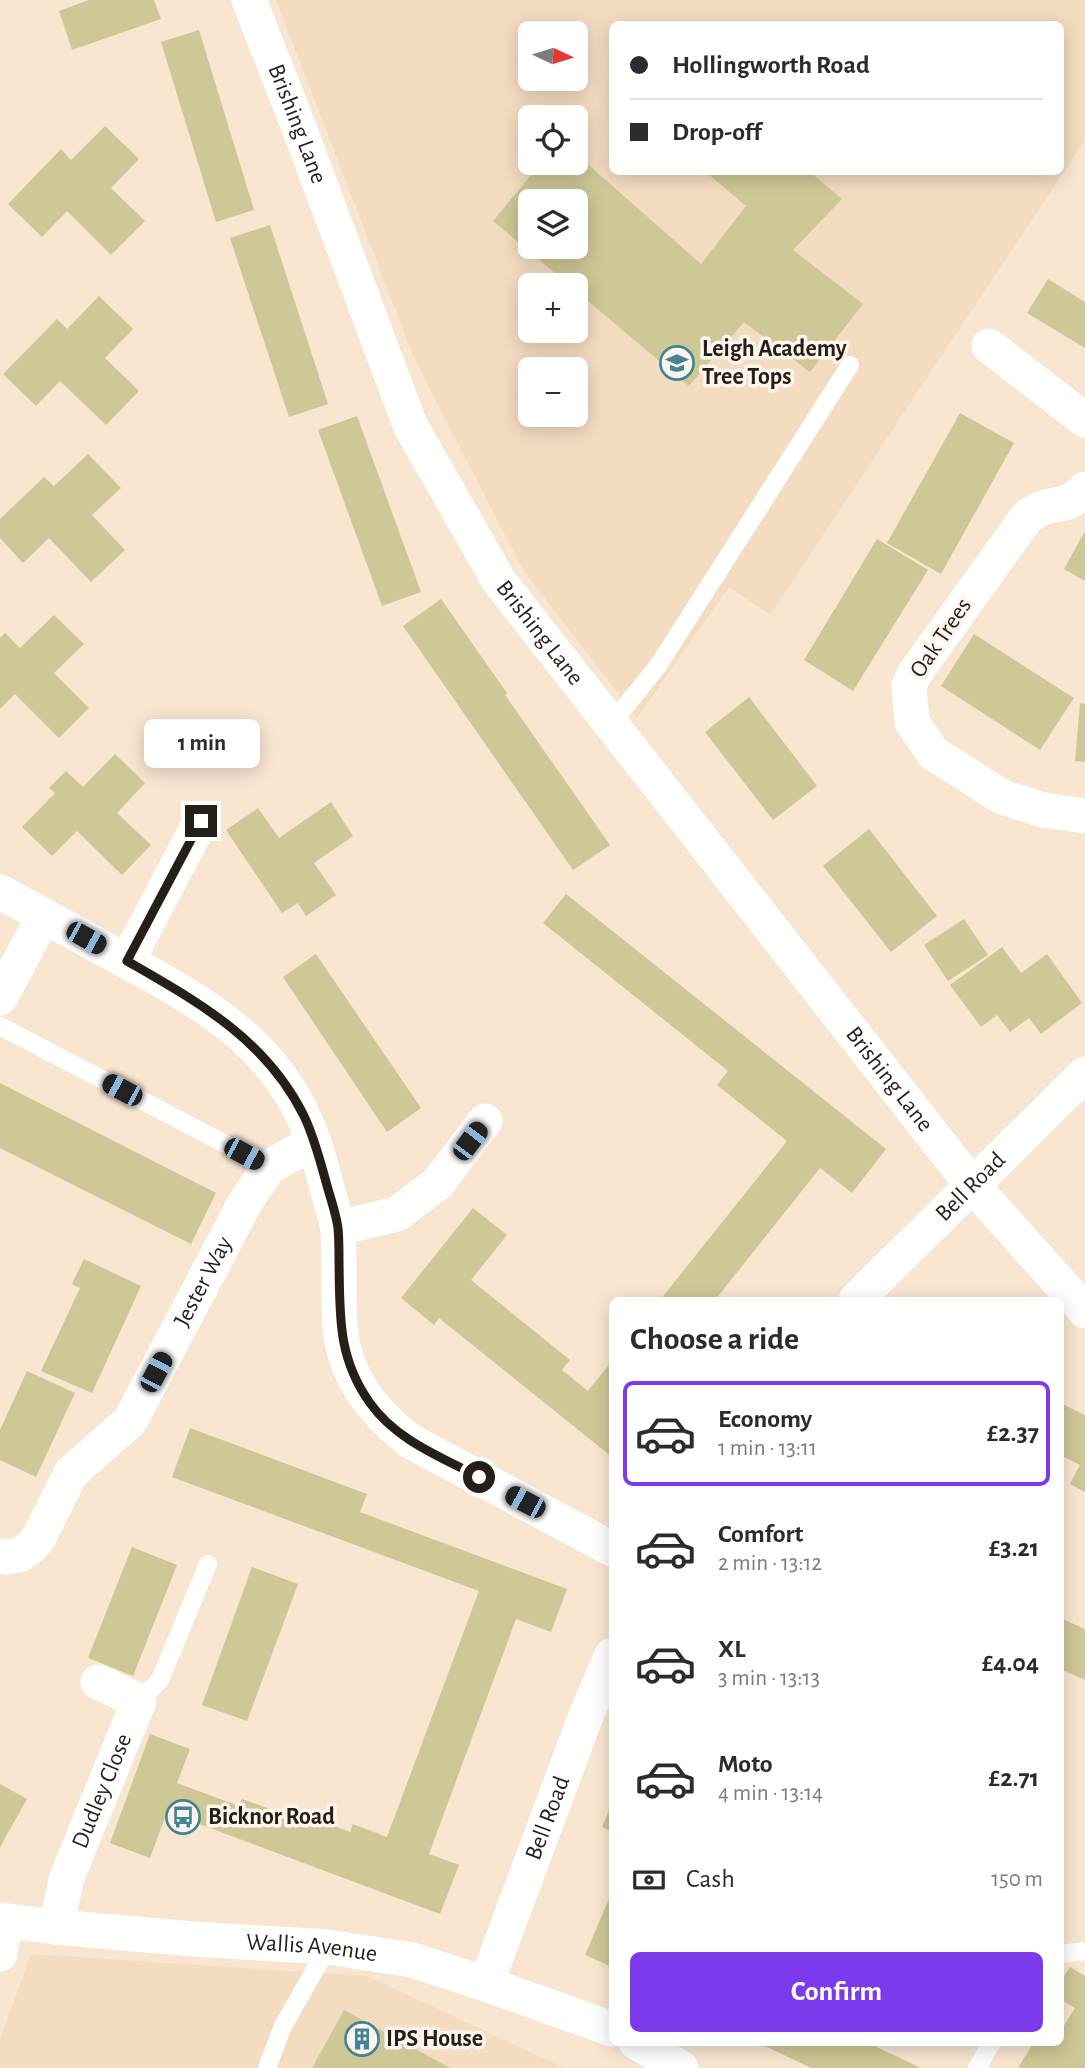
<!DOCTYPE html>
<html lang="en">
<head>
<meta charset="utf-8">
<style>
	body { margin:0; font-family:"Alegreya Sans",sans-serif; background:#f2f2f3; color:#2b2b33; height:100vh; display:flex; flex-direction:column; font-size:26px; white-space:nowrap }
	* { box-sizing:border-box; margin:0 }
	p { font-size:23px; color:#7c7c81 }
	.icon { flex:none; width:38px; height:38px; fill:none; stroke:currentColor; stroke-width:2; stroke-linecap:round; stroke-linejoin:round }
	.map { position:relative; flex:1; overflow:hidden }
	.drawer { position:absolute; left:609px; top:1297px; width:455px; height:749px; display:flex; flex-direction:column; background:#fff; border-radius:10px; box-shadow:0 4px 18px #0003 }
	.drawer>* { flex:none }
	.banner { position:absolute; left:609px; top:21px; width:455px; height:154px; border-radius:10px; box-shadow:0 4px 18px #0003; display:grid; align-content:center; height:154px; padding:0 21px; background:#fff }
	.needle { width:46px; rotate:94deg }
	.fabs { position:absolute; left:518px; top:21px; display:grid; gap:14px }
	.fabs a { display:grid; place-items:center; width:70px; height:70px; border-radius:10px; background:#fff; box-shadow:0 4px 18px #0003; font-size:35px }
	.end { position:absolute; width:32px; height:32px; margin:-16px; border:9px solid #261f17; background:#fff; box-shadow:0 0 0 4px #fff }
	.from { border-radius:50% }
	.bubble { position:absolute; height:49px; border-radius:10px; background:#fff; box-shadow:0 4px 18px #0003; font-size:23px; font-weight:600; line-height:49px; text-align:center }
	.car { position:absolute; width:21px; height:42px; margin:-21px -10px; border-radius:9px; box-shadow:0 0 5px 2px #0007; background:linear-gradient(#222 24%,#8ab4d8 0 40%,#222 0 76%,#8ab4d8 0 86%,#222 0) }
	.banner b { display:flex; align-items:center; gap:24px; height:66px; font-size:26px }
	.banner b+b { border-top:2px solid #e1e1e2 }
	.banner i { width:18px; height:18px; background:#2b2b33 }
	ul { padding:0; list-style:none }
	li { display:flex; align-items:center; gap:21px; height:105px; margin:0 14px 10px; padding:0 7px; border:4px solid transparent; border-radius:10px }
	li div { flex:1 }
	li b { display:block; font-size:26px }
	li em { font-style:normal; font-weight:600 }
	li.current { border-color:#7c3aed }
	li>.icon { width:63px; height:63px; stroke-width:1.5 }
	h2 { padding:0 21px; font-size:32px; line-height:84px }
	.pay { display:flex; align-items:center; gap:18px; height:77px; padding:0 21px; font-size:26px }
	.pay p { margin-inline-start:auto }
	.button { display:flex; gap:14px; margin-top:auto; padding:14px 21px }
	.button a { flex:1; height:80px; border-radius:10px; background:#7c3aed; color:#fff; font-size:28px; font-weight:600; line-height:80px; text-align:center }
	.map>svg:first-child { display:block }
	.built { fill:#f4dcc1; fill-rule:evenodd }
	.building { fill:#cec796; fill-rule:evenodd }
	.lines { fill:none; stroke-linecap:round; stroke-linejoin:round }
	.lane { stroke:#fff; stroke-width:18 }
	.street { stroke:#fff; stroke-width:35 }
	.route { stroke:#261f17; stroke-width:9 }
	.labels { text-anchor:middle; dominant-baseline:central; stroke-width:7; stroke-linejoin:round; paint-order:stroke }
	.street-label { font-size:24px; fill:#261f17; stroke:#fdf5ed }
	.poi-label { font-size:24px; font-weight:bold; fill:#261f17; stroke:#fdf5ed; text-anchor:start }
</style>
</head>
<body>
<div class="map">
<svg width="1085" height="2068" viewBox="0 0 1085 2068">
	<rect width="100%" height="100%" fill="#f9e6d1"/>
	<g class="built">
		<path d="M276 0H1085V140L770 615 729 587 637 718 523 570 414 358ZM612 24H1060V172H612ZM530 33H576V79H530ZM530 117H576V163H530ZM530 201H576V247H530ZM530 285H576V331H530ZM530 369H576V415H530Z"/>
		<polygon points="31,1954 367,1976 564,2068 0,2068 0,2040"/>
	</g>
	<g class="building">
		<polygon points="89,0 154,0 161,19 72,50 59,11"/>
		<polygon points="199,30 254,210 216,222 161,42"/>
		<polygon points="105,126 139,159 111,188 145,221 111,255 67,211 42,237 8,204 61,149 71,160"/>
		<path d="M576 154 701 264 746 206 706 172H810L842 199 793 250 863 304 810 372 744 322 689 386 576 291V285H569L493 221 541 163H576ZM530 201H576V247H530Z"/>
		<polygon points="270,225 328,404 289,417 230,238"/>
		<polygon points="1048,279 1085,302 1085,348 1027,313"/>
		<polygon points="99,296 133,329 105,358 139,391 106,425 60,381 36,406 3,374 57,319 67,329"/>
		<polygon points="960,413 1014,443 941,574 887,543"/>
		<polygon points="357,416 421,592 382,606 318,430"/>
		<polygon points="88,454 121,488 92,515 125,550 91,582 49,538 23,563 0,538 0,519 44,477 54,486"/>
		<polygon points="1085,531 1085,581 1064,569"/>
		<polygon points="877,539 928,570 853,691 804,660"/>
		<polygon points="441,599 507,693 505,695 610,845 573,870 403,626"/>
		<polygon points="54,615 84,644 54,673 89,708 59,738 15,694 0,709 0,638 5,633 20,648"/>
		<polygon points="974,634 1074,698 1040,750 941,686"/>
		<polygon points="749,697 817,786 773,820 705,732"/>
		<polygon points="1080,703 1085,704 1085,762 1075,761"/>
		<polygon points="115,754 145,783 117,813 151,845 122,875 77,831 52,856 22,827 55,793 49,788 66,771 83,787"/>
		<polygon points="331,802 353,836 314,863 336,895 306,916 298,903 282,913 226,830 258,808 279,838"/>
		<polygon points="869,829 937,916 891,952 823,866"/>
		<polygon points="566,894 886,1149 852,1193 820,1168 715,1300 660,1300 787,1141 717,1085 728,1071 543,923"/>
		<polygon points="964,919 988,955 948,981 924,945"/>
		<polygon points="1002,947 1021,973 1047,954 1082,1003 1041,1034 1029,1018 1010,1032 997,1015 981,1027 950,985"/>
		<polygon points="316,954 421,1108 387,1132 283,977"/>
		<polygon points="0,1083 216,1193 191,1244 0,1148"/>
		<polygon points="473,1208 507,1235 471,1280 570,1360 562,1370 588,1391 612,1361 612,1457 439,1318 434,1325 401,1298"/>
		<polygon points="84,1259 141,1286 92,1393 41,1371 80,1288 72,1284"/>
		<polygon points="27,1371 75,1393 36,1477 0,1460 0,1430"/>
		<polygon points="1060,1403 1085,1415 1085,1492 1070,1484 1080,1465 1060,1455"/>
		<polygon points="190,1428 367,1494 360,1512 567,1589 551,1632 516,1619 429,1854 459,1865 440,1914 167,1812 150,1858 110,1843 150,1734 190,1749 177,1783 239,1806 242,1799 295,1818 298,1812 350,1832 353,1824 387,1837 479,1591 172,1477"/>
		<polygon points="132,1547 177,1565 133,1676 88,1658"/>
		<polygon points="252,1567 298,1584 247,1721 202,1705"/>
		<polygon points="1060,1618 1085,1629 1085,1680 1060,1669"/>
		<polygon points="0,1784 27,1799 0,1847"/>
		<polygon points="612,1804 612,1832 602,1827"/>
		<polygon points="612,1892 612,1967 585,1955"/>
		<polygon points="1070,1967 1085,1976 1085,2068 1018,2068 1034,2042 1060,2042 1060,2032 1075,2008 1060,1999 1060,1982"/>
		<polygon points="344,2010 450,2068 312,2068"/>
		<polygon points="757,2042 866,2042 921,2068 811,2068"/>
	</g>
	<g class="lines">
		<g class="lane">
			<polyline points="610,725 658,666 850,365"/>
			<polyline points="0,1026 269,1167"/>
			<polyline points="139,1701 160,1680 208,1564"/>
			<polyline points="1060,1954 1085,1951"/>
			<polyline points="267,2068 283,2026 328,1947"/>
			<polyline points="977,2068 992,2042"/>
		</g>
		<g class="street">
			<path id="s1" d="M249 0 298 125 410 425 499 581 972 1185 1085 1311"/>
			<polyline points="989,346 1085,420"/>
			<path d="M1085 489C1070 506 1062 502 1042 508 1037 510 1032 514 1027 517L915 673 909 686 912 722 933 753 1002 797 1043 810 1085 816"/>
			<path d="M0 892C39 913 78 934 117 956 180 990 247 1025 287 1087 309 1120 319 1157 329 1195 332 1207 337 1219 338 1231 340 1263 338 1295 340 1327 344 1375 373 1413 410 1441L612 1549"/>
			<polyline points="127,961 201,821"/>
			<polyline points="0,998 44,916"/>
			<polyline points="338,1228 397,1214 438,1183 485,1121"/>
			<path id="s2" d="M856 1300 1085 1074"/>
			<path id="s3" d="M0 1556 6 1557 19 1555 31 1547 39 1537 71 1473 130 1421 246 1201 269 1167 314 1142"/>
			<path id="s4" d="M0 1920 56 1927 193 1939 328 1947 412 1960 486 1984 612 2029"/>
			<path id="s5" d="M56 1927 67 1877 139 1701 98 1682"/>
			<polyline points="0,1954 5,1921"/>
			<path id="s6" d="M486 1984 587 1713 612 1655"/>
			<polyline points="636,2042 681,2068"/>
		</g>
	</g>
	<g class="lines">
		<path class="route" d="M201 821 127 961C198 1002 266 1039 304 1116 314 1137 320 1160 326 1182 330 1197 336 1213 338 1228 339 1239 339 1250 339 1260 340 1314 337 1357 370 1403 396 1440 441 1457 479 1477"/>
	</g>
	<defs>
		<g id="school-ring" transform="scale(1.75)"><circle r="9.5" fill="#fdf5ed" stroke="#428496" stroke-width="1.5"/><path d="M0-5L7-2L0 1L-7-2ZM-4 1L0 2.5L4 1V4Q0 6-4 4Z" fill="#428496"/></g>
		<g id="bus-ring" transform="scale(1.75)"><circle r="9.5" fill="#fdf5ed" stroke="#428496" stroke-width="1.5"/><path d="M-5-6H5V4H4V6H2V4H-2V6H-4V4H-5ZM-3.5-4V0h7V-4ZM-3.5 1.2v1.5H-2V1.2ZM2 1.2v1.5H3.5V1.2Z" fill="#428496"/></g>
		<g id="building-ring" transform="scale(1.75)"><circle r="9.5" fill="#fdf5ed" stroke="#428496" stroke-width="1.5"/><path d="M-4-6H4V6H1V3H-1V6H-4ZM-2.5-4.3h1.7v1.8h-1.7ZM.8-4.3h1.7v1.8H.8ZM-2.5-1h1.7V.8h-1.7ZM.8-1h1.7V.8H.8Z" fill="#428496"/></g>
	</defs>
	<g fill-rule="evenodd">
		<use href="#school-ring" x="677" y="363"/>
		<use href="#bus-ring" x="183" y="1817"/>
		<use href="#building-ring" x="362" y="2039"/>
	</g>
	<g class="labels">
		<g class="street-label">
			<text stroke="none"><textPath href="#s1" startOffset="133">Brishing Lane</textPath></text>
			<text stroke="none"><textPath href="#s1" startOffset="700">Brishing Lane</textPath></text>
			<text transform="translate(941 638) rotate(-56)">Oak Trees</text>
			<text stroke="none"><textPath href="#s1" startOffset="1267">Brishing Lane</textPath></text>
			<text stroke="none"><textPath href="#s2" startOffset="161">Bell Road</textPath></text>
			<text stroke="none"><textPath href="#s3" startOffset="354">Jester Way</textPath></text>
			<text stroke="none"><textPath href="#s5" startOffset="144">Dudley Close</textPath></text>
			<text stroke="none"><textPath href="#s6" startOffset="177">Bell Road</textPath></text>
			<text stroke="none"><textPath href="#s4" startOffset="313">Wallis Avenue</textPath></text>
		</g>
		<g class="poi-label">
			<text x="702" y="349">Leigh Academy<tspan x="702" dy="28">Tree Tops</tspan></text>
			<text x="208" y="1817">Bicknor Road</text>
			<text x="386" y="2039">IPS House</text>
		</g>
	</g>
</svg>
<div class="fabs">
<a><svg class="needle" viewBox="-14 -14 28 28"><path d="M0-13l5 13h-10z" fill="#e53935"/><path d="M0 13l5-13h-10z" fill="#7c7c81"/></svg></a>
<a><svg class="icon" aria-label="locate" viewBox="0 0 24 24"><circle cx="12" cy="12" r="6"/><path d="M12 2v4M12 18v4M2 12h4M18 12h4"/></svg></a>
<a><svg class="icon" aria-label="layers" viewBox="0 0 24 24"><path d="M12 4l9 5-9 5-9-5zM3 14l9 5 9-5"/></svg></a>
<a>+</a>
<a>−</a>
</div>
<i class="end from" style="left:479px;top:1477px"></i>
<i class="end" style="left:201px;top:821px"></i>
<div class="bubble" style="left:144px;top:719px;width:116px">1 min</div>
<i class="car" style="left:86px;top:938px;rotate:119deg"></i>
<i class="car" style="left:122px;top:1090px;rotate:298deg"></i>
<i class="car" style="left:470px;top:1141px;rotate:37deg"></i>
<i class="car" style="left:244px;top:1154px;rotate:118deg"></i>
<i class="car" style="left:156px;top:1372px;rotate:28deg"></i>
<i class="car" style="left:525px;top:1502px;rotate:298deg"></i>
<div class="banner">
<b><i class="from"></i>Hollingworth Road</b>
<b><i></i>Drop-off</b>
</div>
<section class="drawer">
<h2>Choose a ride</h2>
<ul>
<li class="current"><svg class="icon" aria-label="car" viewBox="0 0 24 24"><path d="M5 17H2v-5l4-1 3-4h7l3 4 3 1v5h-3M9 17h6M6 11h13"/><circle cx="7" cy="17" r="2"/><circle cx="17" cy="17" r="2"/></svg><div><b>Economy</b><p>1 min · 13:11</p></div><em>£2.37</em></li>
<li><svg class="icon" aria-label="car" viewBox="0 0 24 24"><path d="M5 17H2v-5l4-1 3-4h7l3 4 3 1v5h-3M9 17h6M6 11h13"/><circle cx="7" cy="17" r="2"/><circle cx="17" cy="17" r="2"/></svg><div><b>Comfort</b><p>2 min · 13:12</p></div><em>£3.21</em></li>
<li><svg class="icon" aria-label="car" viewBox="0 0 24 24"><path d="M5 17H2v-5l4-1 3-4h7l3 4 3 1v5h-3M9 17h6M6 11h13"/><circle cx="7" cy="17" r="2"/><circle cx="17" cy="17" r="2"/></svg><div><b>XL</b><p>3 min · 13:13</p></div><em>£4.04</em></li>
<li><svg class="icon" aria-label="car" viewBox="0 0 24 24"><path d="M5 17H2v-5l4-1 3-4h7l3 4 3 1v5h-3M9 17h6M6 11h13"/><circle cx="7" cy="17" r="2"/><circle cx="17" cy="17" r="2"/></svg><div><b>Moto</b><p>4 min · 13:14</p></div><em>£2.71</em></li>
</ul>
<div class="pay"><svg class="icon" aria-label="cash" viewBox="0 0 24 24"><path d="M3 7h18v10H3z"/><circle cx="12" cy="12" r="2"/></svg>Cash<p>150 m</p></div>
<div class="button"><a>Confirm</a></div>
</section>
</div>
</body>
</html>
